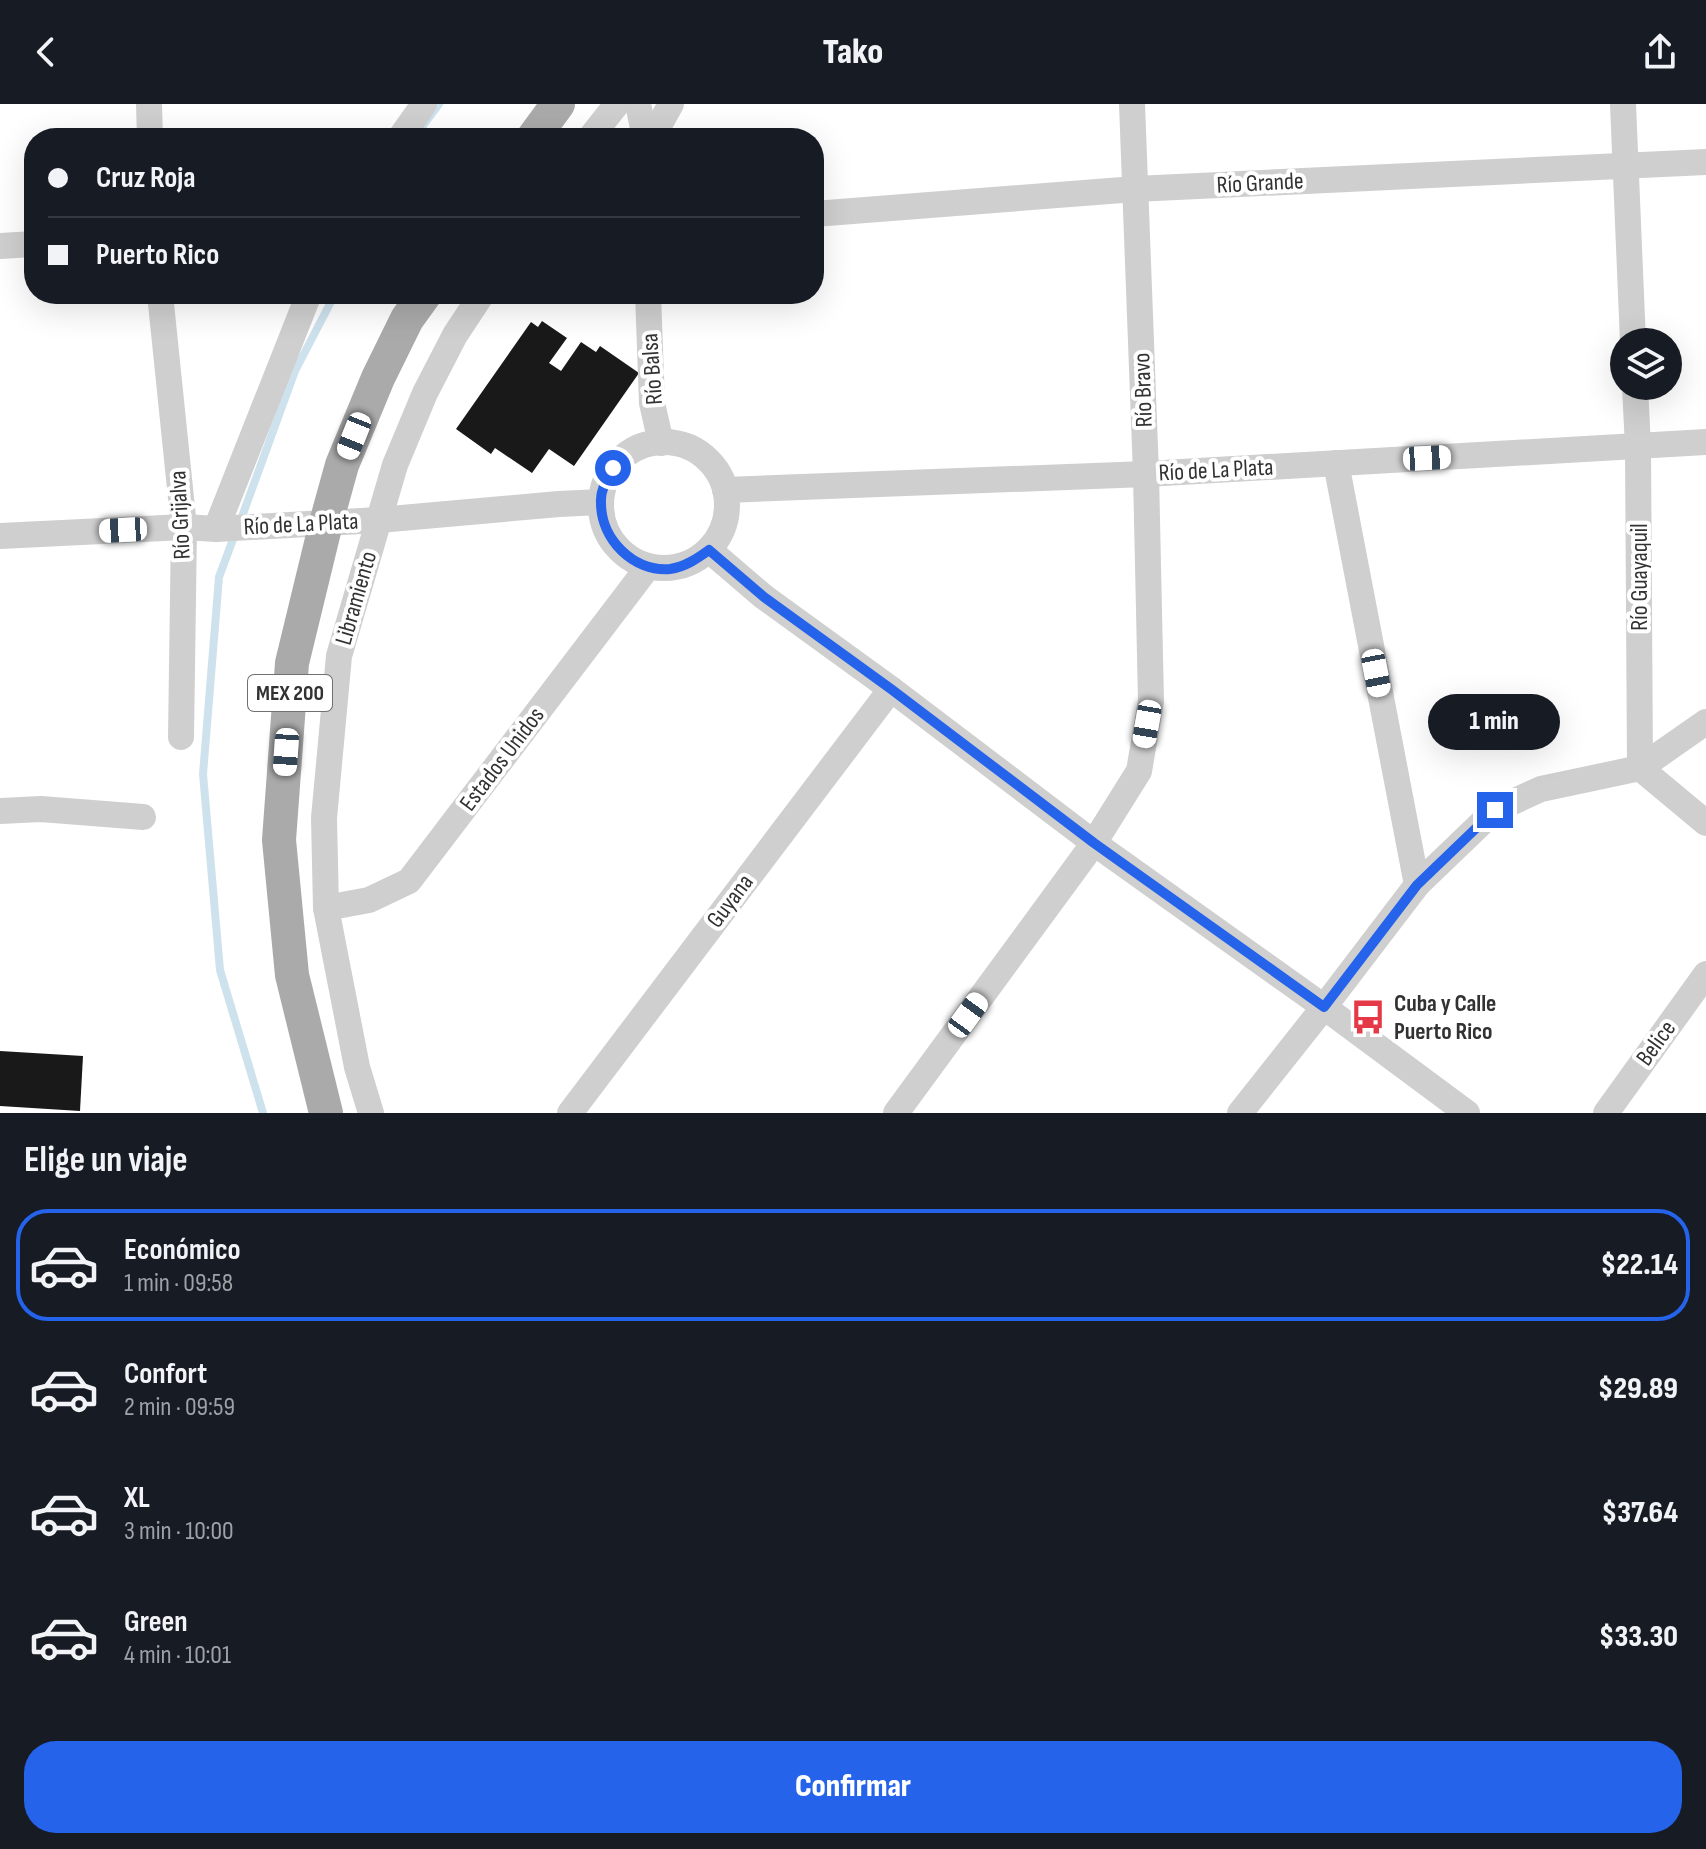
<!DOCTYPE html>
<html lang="es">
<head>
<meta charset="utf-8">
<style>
	body { margin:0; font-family:"Sofia Sans Condensed",sans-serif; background:#20242c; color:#f1f3f6; height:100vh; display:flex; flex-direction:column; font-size:30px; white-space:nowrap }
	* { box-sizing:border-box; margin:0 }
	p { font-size:26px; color:#9ea1a6 }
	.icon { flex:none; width:44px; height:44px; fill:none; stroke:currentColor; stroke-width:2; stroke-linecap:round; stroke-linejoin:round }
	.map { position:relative; height:1009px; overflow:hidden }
	.panel { display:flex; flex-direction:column; background:#171b24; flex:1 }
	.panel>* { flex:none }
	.top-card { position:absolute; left:24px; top:24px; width:800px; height:176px; border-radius:32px; box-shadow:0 8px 32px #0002; display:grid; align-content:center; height:176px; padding:0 24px; background:#171b24 }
	.controls { position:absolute; left:1610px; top:224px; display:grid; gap:16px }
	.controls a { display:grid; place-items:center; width:72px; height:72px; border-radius:50%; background:#171b24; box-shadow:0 8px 32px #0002; font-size:40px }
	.end { position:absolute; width:36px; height:36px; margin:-18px; border:10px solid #2563eb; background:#fff; box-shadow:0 0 0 4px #fff }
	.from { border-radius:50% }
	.bubble { position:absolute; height:56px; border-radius:28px; background:#171b24; box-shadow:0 8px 32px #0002; font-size:26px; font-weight:800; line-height:56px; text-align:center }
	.car { position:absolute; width:24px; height:48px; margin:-24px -12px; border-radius:10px; box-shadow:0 0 6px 2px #0007; background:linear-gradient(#fff 24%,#345 0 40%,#fff 0 76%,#345 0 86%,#fff 0) }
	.top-card b { display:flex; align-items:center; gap:28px; height:76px; font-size:30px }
	.top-card b+b { border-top:2px solid #363941 }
	.top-card i { width:20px; height:20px; background:#f1f3f6 }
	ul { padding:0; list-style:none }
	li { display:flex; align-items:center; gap:24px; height:112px; margin:0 16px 12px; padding:0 8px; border:4px solid transparent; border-radius:32px }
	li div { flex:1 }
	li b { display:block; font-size:30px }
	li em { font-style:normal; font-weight:800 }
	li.active { border-color:#2563eb }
	li>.icon { width:72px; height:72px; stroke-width:1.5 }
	h2 { padding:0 24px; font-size:36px; line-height:96px }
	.primary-button { display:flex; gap:16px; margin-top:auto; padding:16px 24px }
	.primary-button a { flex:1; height:92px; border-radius:32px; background:#2563eb; color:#fff; font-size:32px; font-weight:800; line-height:92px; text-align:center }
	header { display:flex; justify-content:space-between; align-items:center; height:104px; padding:0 24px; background:#171b24; font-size:36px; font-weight:800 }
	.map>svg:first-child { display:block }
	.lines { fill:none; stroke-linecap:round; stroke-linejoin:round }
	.stream { stroke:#cee2ed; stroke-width:8 }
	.building { fill:#191919 }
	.minor { stroke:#cfcfcf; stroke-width:26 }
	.major { stroke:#aaa; stroke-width:34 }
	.route { stroke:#2563eb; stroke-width:10 }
	.labels { text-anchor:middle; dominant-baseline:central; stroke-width:8; stroke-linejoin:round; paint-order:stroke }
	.shield { fill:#fff; stroke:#707070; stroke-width:2 }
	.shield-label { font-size:22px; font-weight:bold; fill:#323232 }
	.street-label { font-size:24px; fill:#323232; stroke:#fff }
	.poi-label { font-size:24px; font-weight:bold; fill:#323232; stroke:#fff; text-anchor:start }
</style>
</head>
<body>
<header><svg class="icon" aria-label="back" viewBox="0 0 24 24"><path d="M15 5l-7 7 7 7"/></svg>Tako<svg class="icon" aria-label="share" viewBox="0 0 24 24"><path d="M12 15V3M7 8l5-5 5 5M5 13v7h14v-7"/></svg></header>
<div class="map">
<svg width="1706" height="1009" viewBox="0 0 1706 1009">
	<rect width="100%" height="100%" fill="#fff"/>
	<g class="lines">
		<g class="stream">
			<polyline points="417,34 424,20 439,0"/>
			<polyline points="240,418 295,267 335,190"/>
			<polyline points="235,430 219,473 203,670 220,866 263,1009"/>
		</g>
	</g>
	<g class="building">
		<polygon points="542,217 567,234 549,259 561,267 581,238 596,248 600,242 639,269 574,362 549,345 532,369 495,344 491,350 456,325 531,218 538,223"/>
		<polygon points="0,947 83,952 80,1007 0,1002"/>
	</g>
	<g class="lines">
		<g class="minor">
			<polyline points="149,0 150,34"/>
			<polyline points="638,0 645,34"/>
			<polyline points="1623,0 1633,238"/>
			<polyline points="400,34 424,0"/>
			<polyline points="590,34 617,0"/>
			<polyline points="652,34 671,0"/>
			<polyline points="814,110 1135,85 1706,58"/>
			<polyline points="0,142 34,140"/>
			<polyline points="160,190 184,423 181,633"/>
			<polyline points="648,190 652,299 661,339"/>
			<polyline points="1635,282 1638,343 1640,664"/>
			<circle cx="664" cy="401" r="63"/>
			<polyline points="1336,359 1417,781"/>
			<polyline points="725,386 1146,370 1706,338"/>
			<polyline points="216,425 309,190"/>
			<polyline points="0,432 184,423 216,425 379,416 559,400 601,398"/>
			<polyline points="709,446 764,493 891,585 1094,739 1324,903 1467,1009"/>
			<polyline points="1640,664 1706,719"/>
			<polyline points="0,707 41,705 143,713"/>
			<polyline points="326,804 369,796 409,777 648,463"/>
			<polyline points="371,1009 357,963 326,804 324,714 339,552 395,361 425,289 455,231 482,190"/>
			<polyline points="570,1009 891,585"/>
			<polyline points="896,1009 1094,739 1139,667 1151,597 1146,370 1132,0"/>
			<polyline points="1240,1009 1324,903 1417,781 1495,706 1541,685 1640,664 1706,618"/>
			<polyline points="1606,1009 1706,870"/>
		</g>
		<g class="major">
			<polyline points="533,34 558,0"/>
			<polyline points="326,1009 292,871 279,736 292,559 326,419 342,361 378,274 407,215 425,190"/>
		</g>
	</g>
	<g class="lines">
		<path class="route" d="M613 364C607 375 600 386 601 399 601 435 633 468 670 465 685 463 698 454 709 446L764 493 891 585 1094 739 1324 903 1417 781 1495 706"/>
	</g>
	<defs>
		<g id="bus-bare" transform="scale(2.76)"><path d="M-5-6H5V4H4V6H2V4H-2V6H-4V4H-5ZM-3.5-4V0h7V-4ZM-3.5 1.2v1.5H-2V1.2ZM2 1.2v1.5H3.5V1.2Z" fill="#e53948" stroke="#fff" stroke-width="2.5" paint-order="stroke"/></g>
	</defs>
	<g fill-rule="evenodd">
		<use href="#bus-bare" x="1368" y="913"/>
	</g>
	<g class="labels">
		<rect class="shield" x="248" y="571" width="84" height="36" rx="6"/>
		<g class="shield-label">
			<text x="290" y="589">MEX 200</text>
		</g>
		<g class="street-label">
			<text transform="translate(1260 79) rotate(-3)">Río Grande</text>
			<text transform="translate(652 265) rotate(-94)">Río Balsa</text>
			<text transform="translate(1143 286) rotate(-92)">Río Bravo</text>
			<text transform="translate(1216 366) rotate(-3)">Río de La Plata</text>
			<text transform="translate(180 411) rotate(-93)">Río Grijalva</text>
			<text transform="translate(301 420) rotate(-3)">Río de La Plata</text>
			<text transform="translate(1639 473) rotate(-90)">Río Guayaquil</text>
			<text transform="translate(356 494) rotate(-74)">Libramiento</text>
			<text transform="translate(502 655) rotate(-53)">Estados Unidos</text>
			<text transform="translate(730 797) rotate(-53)">Guyana</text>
			<text transform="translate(1656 939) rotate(-54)">Belice</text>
		</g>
		<g class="poi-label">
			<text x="1394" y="899">Cuba y Calle<tspan x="1394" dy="28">Puerto Rico</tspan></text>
		</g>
	</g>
</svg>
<div class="controls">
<a><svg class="icon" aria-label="layers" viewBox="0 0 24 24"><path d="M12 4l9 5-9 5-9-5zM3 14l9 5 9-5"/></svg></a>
</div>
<i class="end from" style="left:613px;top:364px"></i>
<i class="end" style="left:1495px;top:706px"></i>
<div class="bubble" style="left:1428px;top:590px;width:132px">1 min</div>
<i class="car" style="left:354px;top:332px;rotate:202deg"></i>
<i class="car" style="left:1427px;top:354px;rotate:87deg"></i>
<i class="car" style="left:123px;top:426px;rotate:267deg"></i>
<i class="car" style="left:1376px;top:569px;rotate:169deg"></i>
<i class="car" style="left:1147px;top:620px;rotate:190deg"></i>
<i class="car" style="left:286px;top:648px;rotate:184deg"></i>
<i class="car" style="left:968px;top:911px;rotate:36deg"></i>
<div class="top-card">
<b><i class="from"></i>Cruz Roja</b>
<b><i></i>Puerto Rico</b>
</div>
</div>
<section class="panel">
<h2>Elige un viaje</h2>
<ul>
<li class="active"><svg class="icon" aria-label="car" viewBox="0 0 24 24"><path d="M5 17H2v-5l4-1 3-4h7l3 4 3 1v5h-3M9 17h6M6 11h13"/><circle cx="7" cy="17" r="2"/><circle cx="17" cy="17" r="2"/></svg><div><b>Económico</b><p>1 min · 09:58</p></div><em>$22.14</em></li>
<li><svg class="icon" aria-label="car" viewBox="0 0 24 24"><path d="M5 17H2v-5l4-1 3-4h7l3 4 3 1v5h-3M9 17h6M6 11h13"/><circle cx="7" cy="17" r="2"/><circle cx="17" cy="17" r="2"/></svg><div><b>Confort</b><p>2 min · 09:59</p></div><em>$29.89</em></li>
<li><svg class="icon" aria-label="car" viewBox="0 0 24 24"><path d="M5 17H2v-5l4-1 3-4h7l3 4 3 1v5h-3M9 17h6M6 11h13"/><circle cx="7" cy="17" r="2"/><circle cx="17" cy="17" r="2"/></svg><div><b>XL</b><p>3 min · 10:00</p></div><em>$37.64</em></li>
<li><svg class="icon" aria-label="car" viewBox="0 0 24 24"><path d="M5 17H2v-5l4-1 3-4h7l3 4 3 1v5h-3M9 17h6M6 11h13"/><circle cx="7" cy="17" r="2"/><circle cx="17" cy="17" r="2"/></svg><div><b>Green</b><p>4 min · 10:01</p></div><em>$33.30</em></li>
</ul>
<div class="primary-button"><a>Confirmar</a></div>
</section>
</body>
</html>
